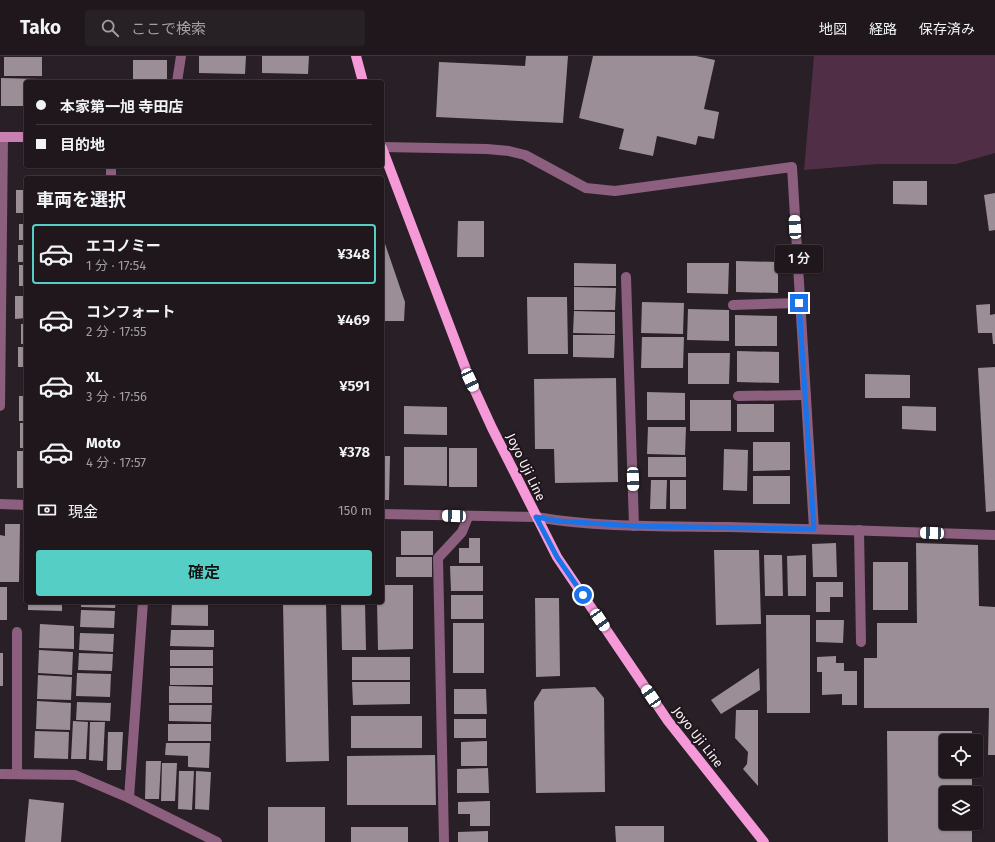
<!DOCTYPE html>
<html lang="ja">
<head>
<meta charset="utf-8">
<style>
	body { margin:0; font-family:"Fira Sans","Noto Sans JP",sans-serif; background:#272025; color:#f1f3f6; height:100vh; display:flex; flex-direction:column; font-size:15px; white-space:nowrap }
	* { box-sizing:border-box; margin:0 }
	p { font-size:13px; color:#a19fa3 }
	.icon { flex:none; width:22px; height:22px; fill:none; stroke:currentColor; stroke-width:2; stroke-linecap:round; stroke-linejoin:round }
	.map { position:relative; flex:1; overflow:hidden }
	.details { position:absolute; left:24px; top:120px; width:360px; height:428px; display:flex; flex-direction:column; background:#1f171c; border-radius:4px; box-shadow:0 1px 3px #0004,0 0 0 1px #3c363b }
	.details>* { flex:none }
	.hud { position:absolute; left:24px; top:24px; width:360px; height:88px; border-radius:4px; box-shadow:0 1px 3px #0004,0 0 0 1px #3c363b; display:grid; align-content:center; height:88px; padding:0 12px; background:#1f171c }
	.tools { position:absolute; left:939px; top:678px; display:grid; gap:8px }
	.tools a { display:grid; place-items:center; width:44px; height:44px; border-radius:4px; background:#1f171c; box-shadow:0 1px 3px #0004,0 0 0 1px #3c363b; font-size:20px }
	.end { position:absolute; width:18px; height:18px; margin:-9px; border:5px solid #1a73e8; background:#fff; box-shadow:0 0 0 2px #fff }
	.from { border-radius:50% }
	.bubble { position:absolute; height:28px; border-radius:4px; background:#1f171c; box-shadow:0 1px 3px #0004,0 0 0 1px #3c363b; font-size:13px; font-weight:600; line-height:28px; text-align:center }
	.car { position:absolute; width:12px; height:24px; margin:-12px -6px; border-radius:5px; box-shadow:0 0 3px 1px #0007; background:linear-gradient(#fff 24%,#345 0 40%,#fff 0 76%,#345 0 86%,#fff 0) }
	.hud b { display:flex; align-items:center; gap:14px; height:38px; font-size:15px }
	.hud b+b { border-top:1px solid #3c363b }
	.hud i { width:10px; height:10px; background:#f1f3f6 }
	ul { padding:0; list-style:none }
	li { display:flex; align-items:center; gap:12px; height:60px; margin:0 8px 6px; padding:0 4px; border:2px solid transparent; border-radius:4px }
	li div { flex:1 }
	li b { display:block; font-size:15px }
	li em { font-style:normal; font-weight:600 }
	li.selected { border-color:#55cec6 }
	li>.icon { width:36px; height:36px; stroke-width:1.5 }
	h2 { padding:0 12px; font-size:18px; line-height:48px }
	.pay { display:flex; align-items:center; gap:10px; height:44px; padding:0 12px; font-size:15px }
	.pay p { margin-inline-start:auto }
	.cta { display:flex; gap:8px; margin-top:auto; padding:8px 12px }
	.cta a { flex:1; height:46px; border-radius:4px; background:#55cec6; color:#111; font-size:16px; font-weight:600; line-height:46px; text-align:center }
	header { display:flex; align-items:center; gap:24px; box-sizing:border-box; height:56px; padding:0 20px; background:#1f171c; border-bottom:1px solid #3c363b }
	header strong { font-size:19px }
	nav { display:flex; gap:22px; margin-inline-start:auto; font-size:14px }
	.search { width:280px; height:36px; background:#272025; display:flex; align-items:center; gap:10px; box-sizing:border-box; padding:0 14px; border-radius:4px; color:#a19fa3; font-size:15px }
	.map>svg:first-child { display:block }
	.green { fill:#502e46 }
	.building { fill:#9b8e96 }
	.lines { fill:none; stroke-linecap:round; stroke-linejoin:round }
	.street { stroke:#8b5f7d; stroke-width:10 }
	.secondary { stroke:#c880b1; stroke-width:10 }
	.primary { stroke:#f699d9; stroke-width:10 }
	.route { stroke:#1a73e8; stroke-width:5 }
	.labels { text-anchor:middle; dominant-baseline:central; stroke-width:4; stroke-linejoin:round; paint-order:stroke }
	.street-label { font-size:13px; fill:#f8f1f5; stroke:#1f161c }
</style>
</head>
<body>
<header>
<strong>Tako</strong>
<div class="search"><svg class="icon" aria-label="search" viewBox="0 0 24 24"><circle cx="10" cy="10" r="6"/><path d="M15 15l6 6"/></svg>ここで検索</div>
<nav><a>地図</a><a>経路</a><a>保存済み</a></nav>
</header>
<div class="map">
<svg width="995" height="786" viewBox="0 0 995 786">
	<rect width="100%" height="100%" fill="#291f26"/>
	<polygon class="green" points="814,0 995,0 995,97 956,108 878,108 804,114"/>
	<g class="building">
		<polygon points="199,0 246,0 245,18 199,17"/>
		<polygon points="262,0 309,0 308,18 262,17"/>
		<polygon points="526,0 568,0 563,67 436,61 439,6 525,10"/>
		<polygon points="593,0 696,0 715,4 704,53 719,56 714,83 698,80 696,89 657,80 653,100 619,93 624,73 579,62"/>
		<rect x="4" y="1" width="38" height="19"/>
		<rect x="133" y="4" width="34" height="22"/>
		<polygon points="1,22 40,23 40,26 26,26 26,50 1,50"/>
		<polygon points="893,125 927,125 927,149 893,148"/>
		<rect x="16" y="134" width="10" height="23"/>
		<polygon points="995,137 995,174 989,175 984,139"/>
		<polygon points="458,165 484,165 484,201 457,201"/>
		<rect x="19" y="168" width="7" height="16"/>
		<polygon points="382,179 405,246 404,265 382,265"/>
		<rect x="18" y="189" width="8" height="17"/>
		<polygon points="736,205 778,206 778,237 736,236"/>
		<polygon points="574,207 616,208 616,230 574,230"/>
		<polygon points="687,207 729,207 728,238 687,237"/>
		<rect x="19" y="209" width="7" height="21"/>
		<polygon points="574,231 616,232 615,254 574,254"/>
		<polygon points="15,240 26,240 26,262 15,263"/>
		<polygon points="527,241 567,241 568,298 528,298"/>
		<polygon points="642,246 684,247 683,278 641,277"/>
		<polygon points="990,248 990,259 995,258 995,288 993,288 992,277 978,277 976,249"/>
		<polygon points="688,253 729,254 729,285 687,284"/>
		<polygon points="574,255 615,256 615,278 573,277"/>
		<polygon points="735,259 777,260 777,290 735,290"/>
		<rect x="21" y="268" width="5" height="20"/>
		<polygon points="573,279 615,279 614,302 573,301"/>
		<polygon points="642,281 684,281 683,312 641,312"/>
		<rect x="18" y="291" width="8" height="20"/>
		<polygon points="737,295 779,296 779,327 737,326"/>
		<polygon points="688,297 730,297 729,328 688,328"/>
		<polygon points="995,311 995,455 986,456 978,312"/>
		<polygon points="865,318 910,319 910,342 865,342"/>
		<polygon points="616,322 618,426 555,427 554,393 535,393 534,323"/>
		<polygon points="647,336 685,337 685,364 647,364"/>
		<rect x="19" y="340" width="7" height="25"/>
		<rect x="690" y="344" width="41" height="31"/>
		<rect x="737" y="348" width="37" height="28"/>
		<polygon points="404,350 447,351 447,379 404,378"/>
		<polygon points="902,350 936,351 936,375 902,373"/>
		<rect x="20" y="367" width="6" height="25"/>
		<polygon points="648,371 686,371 685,399 647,398"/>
		<polygon points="753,386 790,386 790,414 753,415"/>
		<polygon points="404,391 447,391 447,430 404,429"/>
		<rect x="449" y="392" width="28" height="39"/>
		<polygon points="724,393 748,394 747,435 723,434"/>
		<rect x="17" y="395" width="9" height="37"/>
		<polygon points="382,400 390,400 389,444 382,444"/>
		<rect x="648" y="401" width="38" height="20"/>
		<rect x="753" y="420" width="37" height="28"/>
		<polygon points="651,424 667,424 666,453 650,453"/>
		<rect x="670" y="424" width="16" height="29"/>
		<polygon points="5,468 20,468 19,526 0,526 0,479 5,480"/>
		<rect x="401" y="475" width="32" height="24"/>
		<polygon points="469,482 480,482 480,507 459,507 459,492 469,492"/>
		<polygon points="836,487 837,521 813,521 812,488"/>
		<polygon points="916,487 978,489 979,550 995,551 995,699 988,699 989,652 864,652 864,602 877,602 877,567 917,567"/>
		<polygon points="714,494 759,494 761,568 716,569"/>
		<polygon points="764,499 782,499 783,540 765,540"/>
		<polygon points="806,499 806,540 788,540 787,500"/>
		<rect x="396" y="501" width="36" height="20"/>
		<rect x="873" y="506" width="35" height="48"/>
		<polygon points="450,510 483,510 483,535 451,535"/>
		<polygon points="816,526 843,526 843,541 830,541 830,556 816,556"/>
		<polygon points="382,529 413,529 413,593 378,594 377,546 382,546"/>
		<rect x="0" y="531" width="7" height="33"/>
		<rect x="451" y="539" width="32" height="24"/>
		<polygon points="535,542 559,542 560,620 536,621"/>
		<polygon points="28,546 62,546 62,555 28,554"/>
		<polygon points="81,546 116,546 115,552 81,551"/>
		<polygon points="172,546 208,546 208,570 171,569"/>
		<polygon points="283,546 326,546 329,705 286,706"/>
		<polygon points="341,546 365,546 366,594 342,594"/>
		<polygon points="81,554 115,555 114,572 80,571"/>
		<polygon points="766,559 810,559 810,657 767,657"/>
		<polygon points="816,564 844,564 843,587 816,586"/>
		<rect x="453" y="567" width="31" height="50"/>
		<polygon points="40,568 74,570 74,593 39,592"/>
		<polygon points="171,574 214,574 214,591 170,590"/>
		<polygon points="80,577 114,578 113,596 79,594"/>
		<polygon points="39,594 73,596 72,619 38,617"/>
		<rect x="170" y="594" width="43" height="16"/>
		<rect x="0" y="597" width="3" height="33"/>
		<polygon points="79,597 113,598 112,615 78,614"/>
		<polygon points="836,600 836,607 844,607 844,615 857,615 857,649 842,649 842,638 822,639 822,616 817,616 817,601"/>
		<rect x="352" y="601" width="58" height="23"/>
		<rect x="170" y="612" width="43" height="17"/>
		<polygon points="759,612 760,634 721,658 711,644"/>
		<polygon points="77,617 111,618 110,641 76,640"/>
		<polygon points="38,619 72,621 71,644 37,643"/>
		<polygon points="352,626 410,626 410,648 353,649"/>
		<polygon points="169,630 212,631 212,647 169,647"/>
		<polygon points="595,631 604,642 605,736 536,737 534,646 542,633"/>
		<polygon points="454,633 486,633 487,658 454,658"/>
		<polygon points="37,645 71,647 70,674 36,673"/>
		<polygon points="77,646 111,647 110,665 76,664"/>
		<polygon points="169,649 212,649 211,666 169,665"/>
		<polygon points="736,654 758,654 758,730 743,713 747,708 748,696 735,682"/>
		<rect x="351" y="660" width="71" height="32"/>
		<rect x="454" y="663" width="32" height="19"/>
		<polygon points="73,665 88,666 86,703 71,703"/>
		<polygon points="90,666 105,666 103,705 89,704"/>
		<rect x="168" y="668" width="43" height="17"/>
		<polygon points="35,675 69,676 68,703 34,702"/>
		<polygon points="887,675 972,675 972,685 946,685 946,715 972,715 972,737 946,737 946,767 972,767 972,786 888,786"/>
		<polygon points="108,676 123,676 121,714 107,714"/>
		<polygon points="487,685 487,710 461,710 461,686"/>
		<polygon points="166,687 210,687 209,712 188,711 188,700 165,699"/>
		<polygon points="435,699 436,749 347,749 347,700"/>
		<polygon points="146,705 161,705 159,743 145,743"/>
		<polygon points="162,707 177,707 175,745 161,745"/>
		<polygon points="488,712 489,737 457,737 457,713"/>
		<polygon points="179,715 194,715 192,754 178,753"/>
		<polygon points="196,715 211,716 209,754 195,753"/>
		<polygon points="29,743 64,747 61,786 25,786"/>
		<polygon points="490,745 490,770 470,770 470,758 458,758 458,746"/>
		<rect x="268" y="751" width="57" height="35"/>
		<polygon points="615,770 664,770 664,786 616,786"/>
		<rect x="351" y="771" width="57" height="15"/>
		<polygon points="488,775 488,786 458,786 458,776"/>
	</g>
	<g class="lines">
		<g class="street">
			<polyline points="177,26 181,0"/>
			<polyline points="382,91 487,93 509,95 525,99 586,132 615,135 792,111 814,473"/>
			<polyline points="111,122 111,110"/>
			<polyline points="626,221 634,470"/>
			<polyline points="733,249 799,247"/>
			<polyline points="738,340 806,339"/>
			<polyline points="0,350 3,81"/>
			<polyline points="0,448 26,449"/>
			<path d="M382 458 536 461C599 472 665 470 729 471 818 473 906 476 995 479"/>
			<polyline points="859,474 861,586"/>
			<polyline points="17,717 17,576"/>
			<polyline points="0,718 75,719 129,742 217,786"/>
			<polyline points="129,742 143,546"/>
			<polyline points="444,786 438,502 462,476 468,461"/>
		</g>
		<polyline class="secondary" points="0,81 26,81"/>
		<g class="primary">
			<polyline points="356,0 363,26"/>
			<polyline points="382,92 470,324 492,372 557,501 668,665 764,786"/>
		</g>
	</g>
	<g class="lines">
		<polyline class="route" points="583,539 557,501 536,461 559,465 634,470 814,473 799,247"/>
	</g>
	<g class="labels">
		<g class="street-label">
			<text transform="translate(526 411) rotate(64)">Joyo Uji Line</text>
			<text transform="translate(698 681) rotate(52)">Joyo Uji Line</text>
		</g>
	</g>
</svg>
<div class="tools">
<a><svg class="icon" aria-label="locate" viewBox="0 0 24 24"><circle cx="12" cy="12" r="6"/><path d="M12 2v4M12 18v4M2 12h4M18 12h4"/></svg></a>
<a><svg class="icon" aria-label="layers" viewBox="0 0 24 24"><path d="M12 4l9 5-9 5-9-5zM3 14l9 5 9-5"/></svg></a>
</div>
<i class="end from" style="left:583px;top:539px"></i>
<i class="end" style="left:799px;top:247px"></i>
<div class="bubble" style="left:775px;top:189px;width:48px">1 分</div>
<i class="car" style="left:795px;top:171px;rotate:357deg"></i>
<i class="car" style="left:470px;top:324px;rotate:155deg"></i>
<i class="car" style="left:633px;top:423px;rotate:178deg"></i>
<i class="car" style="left:454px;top:460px;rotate:272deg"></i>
<i class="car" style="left:932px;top:477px;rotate:272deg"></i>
<i class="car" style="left:600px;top:564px;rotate:146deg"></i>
<i class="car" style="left:651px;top:640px;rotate:326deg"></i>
<div class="hud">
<b><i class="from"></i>本家第一旭 寺田店</b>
<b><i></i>目的地</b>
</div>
<section class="details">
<h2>車両を選択</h2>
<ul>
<li class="selected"><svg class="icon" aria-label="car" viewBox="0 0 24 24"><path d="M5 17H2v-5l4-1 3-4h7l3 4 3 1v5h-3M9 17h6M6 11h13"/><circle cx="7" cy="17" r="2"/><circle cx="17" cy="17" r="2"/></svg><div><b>エコノミー</b><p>1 分 · 17:54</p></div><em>¥348</em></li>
<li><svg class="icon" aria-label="car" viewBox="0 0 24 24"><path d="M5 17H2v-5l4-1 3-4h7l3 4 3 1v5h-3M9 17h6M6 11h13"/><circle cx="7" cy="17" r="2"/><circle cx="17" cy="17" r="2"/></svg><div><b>コンフォート</b><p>2 分 · 17:55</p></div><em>¥469</em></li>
<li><svg class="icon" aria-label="car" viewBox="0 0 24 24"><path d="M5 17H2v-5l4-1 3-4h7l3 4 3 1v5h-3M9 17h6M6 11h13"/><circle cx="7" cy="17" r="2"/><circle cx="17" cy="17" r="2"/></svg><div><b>XL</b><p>3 分 · 17:56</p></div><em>¥591</em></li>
<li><svg class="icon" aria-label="car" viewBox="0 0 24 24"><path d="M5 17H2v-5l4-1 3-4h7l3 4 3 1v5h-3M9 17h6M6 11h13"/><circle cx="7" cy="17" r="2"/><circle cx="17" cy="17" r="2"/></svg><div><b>Moto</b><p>4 分 · 17:57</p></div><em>¥378</em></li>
</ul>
<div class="pay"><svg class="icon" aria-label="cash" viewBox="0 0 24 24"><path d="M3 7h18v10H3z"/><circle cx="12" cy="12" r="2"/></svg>現金<p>150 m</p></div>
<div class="cta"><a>確定</a></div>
</section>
</div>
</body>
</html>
